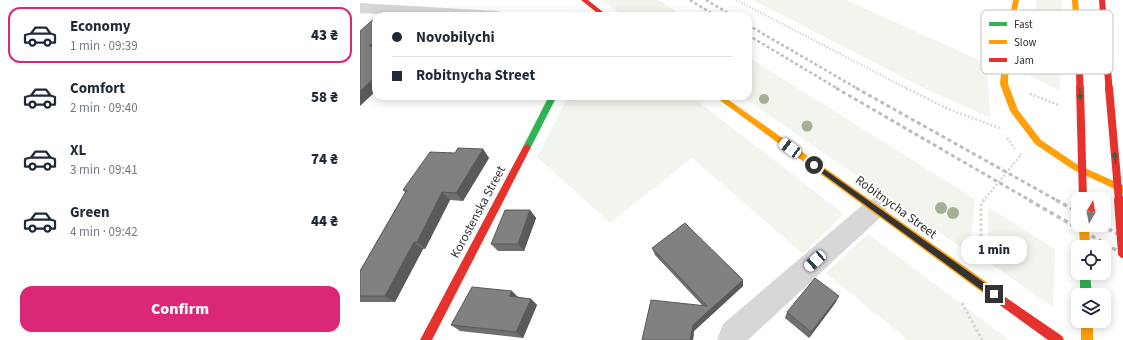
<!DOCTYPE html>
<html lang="en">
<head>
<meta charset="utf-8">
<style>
	body { margin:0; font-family:"Source Sans 3",sans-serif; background:#f2f2f3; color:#1f2937; height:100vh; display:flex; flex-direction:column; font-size:15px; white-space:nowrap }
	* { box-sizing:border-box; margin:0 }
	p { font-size:13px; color:#747a83 }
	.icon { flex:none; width:22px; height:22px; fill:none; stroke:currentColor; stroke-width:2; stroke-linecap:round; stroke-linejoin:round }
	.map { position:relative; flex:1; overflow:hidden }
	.sheet { display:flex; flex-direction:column; background:#fff; width:360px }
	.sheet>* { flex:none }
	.banner { position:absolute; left:12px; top:12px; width:380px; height:88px; border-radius:12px; box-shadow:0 2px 10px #0003; display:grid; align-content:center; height:88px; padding:0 20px; background:#fff }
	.needle { width:26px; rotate:10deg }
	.buttons { position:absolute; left:711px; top:192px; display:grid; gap:8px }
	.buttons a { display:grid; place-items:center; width:40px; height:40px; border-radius:8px; background:#fff; box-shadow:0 2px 10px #0003; font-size:20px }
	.end { position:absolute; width:18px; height:18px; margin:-9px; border:5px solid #333; background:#fff; box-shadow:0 0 0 2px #fff }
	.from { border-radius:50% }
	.bubble { position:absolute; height:28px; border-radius:12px; background:#fff; box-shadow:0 2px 10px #0003; font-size:13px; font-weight:800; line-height:28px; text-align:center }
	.car { position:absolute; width:12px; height:24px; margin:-12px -6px; border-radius:5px; box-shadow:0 0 3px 1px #0007; background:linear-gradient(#fff 24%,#345 0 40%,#fff 0 76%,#345 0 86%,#fff 0) }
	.banner b { display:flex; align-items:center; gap:14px; height:38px; font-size:15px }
	.banner b+b { border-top:1px solid #e0e1e3 }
	.banner i { width:10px; height:10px; background:#1f2937 }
	ul { padding:7px 0 0; list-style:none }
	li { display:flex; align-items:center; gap:12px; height:56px; margin:0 8px 6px; padding:0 12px; border:2px solid transparent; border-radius:12px }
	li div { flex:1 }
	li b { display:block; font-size:15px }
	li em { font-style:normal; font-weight:800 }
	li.selected { border-color:#db2777 }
	li>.icon { width:36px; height:36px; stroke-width:1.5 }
	.action { display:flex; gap:8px; margin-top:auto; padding:8px 20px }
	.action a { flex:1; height:46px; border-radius:12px; background:#db2777; color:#fff; font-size:16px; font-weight:800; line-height:46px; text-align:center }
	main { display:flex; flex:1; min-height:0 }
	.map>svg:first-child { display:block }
	.green { fill:#f1f5ed }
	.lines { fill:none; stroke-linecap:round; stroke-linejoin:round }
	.path-far2 { stroke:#d6d6d6; stroke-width:2; stroke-dasharray:1.5 1.5; stroke-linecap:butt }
	.path-far1 { stroke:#d6d6d6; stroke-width:2.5; stroke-dasharray:2 2; stroke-linecap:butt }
	.path { stroke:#d6d6d6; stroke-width:3; stroke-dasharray:2.5 2.5; stroke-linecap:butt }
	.street { fill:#d7d7d7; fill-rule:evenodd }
	.fast { fill:#30b455; fill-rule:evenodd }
	.slow { fill:#ff9f0a; fill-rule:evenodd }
	.jam { fill:#e5322d; fill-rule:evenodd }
	.rail-far2 { stroke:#bebebe; stroke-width:2.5; stroke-dasharray:3 2.5; stroke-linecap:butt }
	.rail-far1 { stroke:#bebebe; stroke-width:3; stroke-dasharray:4 3; stroke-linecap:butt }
	.rail { stroke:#bebebe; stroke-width:3.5; stroke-dasharray:4.5 3.5; stroke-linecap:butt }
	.slow-bridge { stroke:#ff9f0a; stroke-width:10 }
	.jam-bridge-far2 { stroke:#e5322d; stroke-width:7 }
	.jam-bridge-far1 { stroke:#e5322d; stroke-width:8 }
	.jam-bridge { stroke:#e5322d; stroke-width:10 }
	.tree { fill:#a2b095 }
	.wall { fill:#6f6f6f }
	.shaded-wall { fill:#5a5a5a }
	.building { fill:#818181; stroke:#5a5a5a }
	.oneway { fill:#32603f }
	.route { fill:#333 }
	.labels { text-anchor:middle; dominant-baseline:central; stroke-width:4; stroke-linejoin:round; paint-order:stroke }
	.street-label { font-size:13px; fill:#333; stroke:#fff }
	.key { fill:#fff; stroke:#c2c2c2; stroke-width:1 }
	.key-label { font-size:11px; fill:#333 }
</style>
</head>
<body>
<main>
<section class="sheet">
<ul>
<li class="selected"><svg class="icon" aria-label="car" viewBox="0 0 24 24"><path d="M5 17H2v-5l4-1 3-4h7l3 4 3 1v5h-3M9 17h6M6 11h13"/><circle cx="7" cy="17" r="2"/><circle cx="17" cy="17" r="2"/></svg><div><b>Economy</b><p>1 min · 09:39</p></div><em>43 ₴</em></li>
<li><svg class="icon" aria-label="car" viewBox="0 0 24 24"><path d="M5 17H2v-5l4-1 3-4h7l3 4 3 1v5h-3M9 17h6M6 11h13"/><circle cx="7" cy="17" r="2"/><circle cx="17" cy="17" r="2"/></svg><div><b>Comfort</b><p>2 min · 09:40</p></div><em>58 ₴</em></li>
<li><svg class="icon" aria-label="car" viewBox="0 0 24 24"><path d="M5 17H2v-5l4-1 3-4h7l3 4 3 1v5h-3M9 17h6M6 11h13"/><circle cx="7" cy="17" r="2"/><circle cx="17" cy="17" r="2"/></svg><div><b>XL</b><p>3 min · 09:41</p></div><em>74 ₴</em></li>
<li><svg class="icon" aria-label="car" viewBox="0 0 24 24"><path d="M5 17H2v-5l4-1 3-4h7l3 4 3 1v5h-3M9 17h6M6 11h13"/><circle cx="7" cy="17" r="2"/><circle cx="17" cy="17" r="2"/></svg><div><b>Green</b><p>4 min · 09:42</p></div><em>44 ₴</em></li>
</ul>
<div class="action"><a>Confirm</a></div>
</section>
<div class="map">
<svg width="763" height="340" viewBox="0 0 763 340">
	<rect width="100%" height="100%" fill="#fff"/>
	<g class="green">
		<polygon points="241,0 298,0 323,16 264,16"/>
		<polygon points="393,0 486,0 626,63 631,118 570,91"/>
		<polygon points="676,0 702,0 700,91 670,76"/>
		<polygon points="388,57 615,199 609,253 381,96 388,96"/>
		<polygon points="208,96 331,96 484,214 443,254 332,158 250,223 177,157"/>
		<polygon points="628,207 695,249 693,307 628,262"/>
		<polygon points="508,234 649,340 548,340 466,273"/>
	</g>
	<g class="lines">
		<polyline class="path-far2" points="376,0 548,89"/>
		<g class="path-far1">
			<polyline points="546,88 588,109 642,129"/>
			<polyline points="670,94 699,105"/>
			<polyline points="647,138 655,149"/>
			<polyline points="623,201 661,155 660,154"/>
		</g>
		<g class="path">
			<polyline points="621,256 621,203 624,200"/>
			<polyline points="602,303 622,340"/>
		</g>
		<g class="street">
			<polygon points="0,3 137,11 142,13 145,16 58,16 0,13"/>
			<polygon points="515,198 523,201 527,208 523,215 388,340 357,340 363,324 507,201"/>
		</g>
		<g class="fast">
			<polygon points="189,96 197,96 170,149 164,149 163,147"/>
			<polygon points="720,273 730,273 732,295 720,295"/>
		</g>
		<g class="slow">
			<polygon points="653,0 659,0 649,52 648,84 658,110 681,140 718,165 763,185 763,193 712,169 675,144 650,111 640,84 643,52"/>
			<polygon points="712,0 718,0 723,55 719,57 715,55"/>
			<polygon points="354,96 363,96 642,293 644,297 642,301 638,302 634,301"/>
			<rect x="721" y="321" width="12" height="19"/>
		</g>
		<g class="jam">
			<polygon points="221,0 228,0 248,16 241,16"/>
			<polygon points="739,0 745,0 751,61 747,63 743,61"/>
			<polygon points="167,144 171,147 72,340 60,340 163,147"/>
			<polygon points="638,292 702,336 704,340 688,340 634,301 632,297 634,293"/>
		</g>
		<g class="rail-far2">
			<polyline points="330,0 356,16"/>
			<polyline points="346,0 373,16"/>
			<polyline points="388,25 498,89"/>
			<polyline points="388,35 478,89"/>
		</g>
		<g class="rail-far1">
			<polyline points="476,88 671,201"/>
			<polyline points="496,88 698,201"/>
		</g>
		<g class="rail">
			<polyline points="669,200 763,254"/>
			<polyline points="696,200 718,212"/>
			<polyline points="741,225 763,237"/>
		</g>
		<polyline class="slow-bridge" points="724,225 725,247"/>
		<g class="jam-bridge-far2">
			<polyline points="719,55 720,89"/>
			<polyline points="747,61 749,89"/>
		</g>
		<g class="jam-bridge-far1">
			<polyline points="720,88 723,199"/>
			<polyline points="749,88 759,201"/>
		</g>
		<polyline class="jam-bridge" points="759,200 763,253"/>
	</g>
	<g class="tree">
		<circle cx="404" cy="99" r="5"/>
		<circle cx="447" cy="126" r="5.5"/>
		<circle cx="581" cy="208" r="6"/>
		<circle cx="593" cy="213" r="6"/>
	</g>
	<g class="wall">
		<polygon points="123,149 129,158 103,201 90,200 65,249 63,249 35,302 0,302 0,271 45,192 43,190 95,153"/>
		<polygon points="170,210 176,218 164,251 138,251 131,244"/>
		<polygon points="292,248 383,280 383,286 334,331 333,340 282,340 342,305 295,255"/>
		<polygon points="158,297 171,299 177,305 163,338 100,331 91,325"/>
		<polygon points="476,302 449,338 425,318 427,312"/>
	</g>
	<g class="shaded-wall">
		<polygon points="16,40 16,54 9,46"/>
		<polygon points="16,76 16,91 0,106 0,91"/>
		<polygon points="123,149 129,158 103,201 96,193"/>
		<polygon points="82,192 90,200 65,249 57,242"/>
		<polygon points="170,210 176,218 164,251 158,244"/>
		<polygon points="54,242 63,249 35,302 25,296"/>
		<polygon points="383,280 383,286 334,331 333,340 330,340 333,325"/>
		<polygon points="152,291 158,297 156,303 149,296"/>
		<polygon points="479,296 476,302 449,338 451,332"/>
		<polygon points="171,299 177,305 163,338 156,332"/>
	</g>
	<g class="building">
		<polygon points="22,12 25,16 17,16"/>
		<polygon points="16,17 16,40 9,46 16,47 16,76 0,91 0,31"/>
		<polygon points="98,148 123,149 96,193 82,192 57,242 54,242 25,296 0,296 0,271 47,190 43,190 70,152 95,153"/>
		<polygon points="145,210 170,210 158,244 131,244"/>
		<polygon points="325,223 383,280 333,325 330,340 282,340 291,300 347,306 292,248"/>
		<polygon points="455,278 479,296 451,332 427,312"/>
		<polygon points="112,287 152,291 149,296 171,299 156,332 91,325"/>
	</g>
	<defs><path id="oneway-solid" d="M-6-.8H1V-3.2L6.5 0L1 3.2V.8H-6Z"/></defs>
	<g class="oneway">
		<use href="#oneway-solid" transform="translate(720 94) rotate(88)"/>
		<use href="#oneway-solid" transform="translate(755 158) rotate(-95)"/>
	</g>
	<polygon class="route" points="454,162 636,291 636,297 631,297 452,166 452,163"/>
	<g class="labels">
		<g class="street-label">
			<text transform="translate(536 207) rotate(36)">Robitnycha Street</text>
			<text transform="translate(118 212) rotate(-62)">Korostenska Street</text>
		</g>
	</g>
	<rect x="621" y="10" width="132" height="64" rx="6" class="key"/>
	<rect x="629" y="22" width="18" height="4" fill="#30b455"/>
	<rect x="629" y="40" width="18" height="4" fill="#ff9f0a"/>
	<rect x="629" y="58" width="18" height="4" fill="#e5322d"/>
	<g class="key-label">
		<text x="654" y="28">Fast</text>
		<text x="654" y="46">Slow</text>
		<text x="654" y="64">Jam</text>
	</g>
</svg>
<div class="buttons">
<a><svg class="needle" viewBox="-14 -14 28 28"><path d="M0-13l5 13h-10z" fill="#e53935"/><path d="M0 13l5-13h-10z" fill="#747a83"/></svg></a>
<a><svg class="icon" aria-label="locate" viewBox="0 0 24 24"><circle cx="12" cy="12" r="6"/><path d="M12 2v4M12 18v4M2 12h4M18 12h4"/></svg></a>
<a><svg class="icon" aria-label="layers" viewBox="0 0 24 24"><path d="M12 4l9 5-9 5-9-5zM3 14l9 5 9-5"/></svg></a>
</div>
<i class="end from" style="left:454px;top:165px"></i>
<i class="end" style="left:634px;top:294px"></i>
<div class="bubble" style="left:601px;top:236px;width:66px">1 min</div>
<i class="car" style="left:430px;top:148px;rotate:306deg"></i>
<i class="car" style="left:455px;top:261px;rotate:228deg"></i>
<div class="banner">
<b><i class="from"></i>Novobilychi</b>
<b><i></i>Robitnycha Street</b>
</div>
</div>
</main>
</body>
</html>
